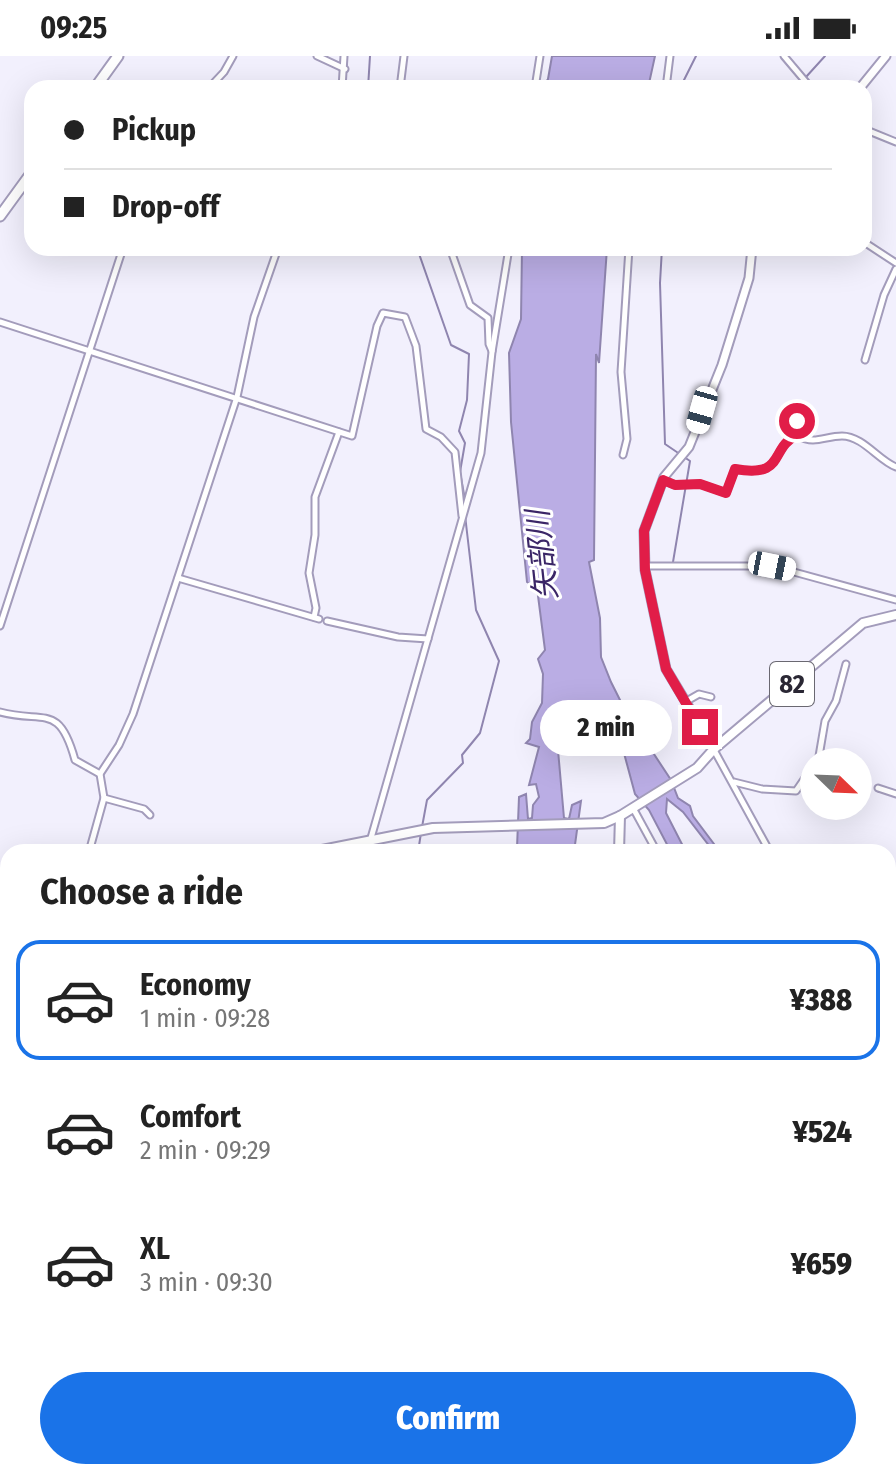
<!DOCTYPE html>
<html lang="en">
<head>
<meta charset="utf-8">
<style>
	body { margin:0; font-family:"Fira Sans Condensed","Noto Sans JP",sans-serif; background:#f6f6f6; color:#222; height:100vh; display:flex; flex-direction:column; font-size:30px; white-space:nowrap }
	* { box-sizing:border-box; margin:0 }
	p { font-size:26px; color:#767676 }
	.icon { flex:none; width:44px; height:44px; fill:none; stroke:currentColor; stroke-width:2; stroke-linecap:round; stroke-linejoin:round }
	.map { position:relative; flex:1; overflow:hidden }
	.details { position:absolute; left:0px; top:788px; width:896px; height:636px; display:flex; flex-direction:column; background:#fff; border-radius:24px 24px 0 0; box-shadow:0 8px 32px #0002 }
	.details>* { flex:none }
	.guide { position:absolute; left:24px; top:24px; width:848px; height:176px; border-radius:24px; box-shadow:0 8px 32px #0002; display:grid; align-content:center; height:176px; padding:0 40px; background:#fff }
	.needle { width:52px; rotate:113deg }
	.controls { position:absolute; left:800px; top:692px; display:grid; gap:16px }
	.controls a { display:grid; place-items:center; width:72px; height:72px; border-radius:50%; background:#fff; box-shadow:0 8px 32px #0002; font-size:40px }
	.end { position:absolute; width:36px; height:36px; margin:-18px; border:10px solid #e11d48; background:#fff; box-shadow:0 0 0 4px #fff }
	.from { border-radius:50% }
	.bubble { position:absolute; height:56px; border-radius:28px; background:#fff; box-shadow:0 8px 32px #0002; font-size:26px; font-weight:800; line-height:56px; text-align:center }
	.car { position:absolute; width:24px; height:48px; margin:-24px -12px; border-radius:10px; box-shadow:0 0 6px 2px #0007; background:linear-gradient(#fff 24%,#345 0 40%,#fff 0 76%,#345 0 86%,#fff 0) }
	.guide b { display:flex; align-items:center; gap:28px; height:76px; font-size:30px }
	.guide b+b { border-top:2px solid #e0e0e0 }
	.guide i { width:20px; height:20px; background:#222 }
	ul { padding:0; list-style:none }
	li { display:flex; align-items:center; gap:24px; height:120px; margin:0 16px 12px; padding:0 24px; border:4px solid transparent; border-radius:24px }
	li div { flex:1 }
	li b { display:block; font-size:30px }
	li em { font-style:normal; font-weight:800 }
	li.active { border-color:#1a73e8 }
	li>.icon { width:72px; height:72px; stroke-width:1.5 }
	h2 { padding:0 40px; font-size:36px; line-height:96px }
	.action { display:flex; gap:16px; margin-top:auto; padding:16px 40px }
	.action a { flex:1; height:92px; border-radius:48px; background:#1a73e8; color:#fff; font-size:32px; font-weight:800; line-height:92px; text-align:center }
	.status { display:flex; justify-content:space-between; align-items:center; height:56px; padding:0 40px; background:#fff; direction:ltr }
	.status svg { height:22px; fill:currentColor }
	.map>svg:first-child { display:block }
	.green { fill:#cec6ed }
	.water { fill:#baade4; stroke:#8f85af; stroke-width:2 }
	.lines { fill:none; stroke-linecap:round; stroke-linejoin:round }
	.stream { stroke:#8f85af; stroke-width:2 }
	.minor-casing { stroke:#a39cbb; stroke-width:9 }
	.tertiary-casing { stroke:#a39cbb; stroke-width:11 }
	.secondary-casing { stroke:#a39cbb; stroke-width:12 }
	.primary-casing { stroke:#a39cbb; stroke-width:12 }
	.trunk-casing { stroke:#a39cbb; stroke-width:13 }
	.minor { stroke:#fff; stroke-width:5 }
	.tertiary { stroke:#fff; stroke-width:7 }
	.secondary { stroke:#fff; stroke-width:8 }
	.primary { stroke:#fff; stroke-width:8 }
	.trunk { stroke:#fff; stroke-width:9 }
	.route { stroke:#e11d48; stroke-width:10 }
	.labels { text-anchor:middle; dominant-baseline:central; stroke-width:6; stroke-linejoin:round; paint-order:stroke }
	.shield { fill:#fff; stroke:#6a6871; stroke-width:2 }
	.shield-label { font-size:26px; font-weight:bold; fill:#2a2734 }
	.water-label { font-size:30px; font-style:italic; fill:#3b2667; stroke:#fff }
</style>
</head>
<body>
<div class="status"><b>09:25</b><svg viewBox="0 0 49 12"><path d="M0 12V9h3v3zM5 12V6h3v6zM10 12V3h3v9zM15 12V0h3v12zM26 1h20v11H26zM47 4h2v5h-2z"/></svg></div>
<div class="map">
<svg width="896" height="1424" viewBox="0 0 896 1424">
	<rect width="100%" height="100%" fill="#f2f0fd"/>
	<polygon class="green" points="0,1156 8,1159 8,1230 0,1226"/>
	<g class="water">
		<polygon points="552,0 655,0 648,32 542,32 548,23"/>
		<polygon points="522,192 607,192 599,307 596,298 594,504 589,506 600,562 601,601 611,626 625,654 671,724 678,742 690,750 693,760 720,796 714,796 683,756 667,743 666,757 686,796 671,796 649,754 635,738 621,686 600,657 589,658 584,653 579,656 558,694 564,762 569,763 572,749 581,745 574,796 519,796 517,792 519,741 526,738 528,763 532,762 533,749 539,741 536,728 529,729 539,691 526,687 530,683 532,666 542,647 543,618 538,603 545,594 537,532 527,526 511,366 509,297 521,263"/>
	</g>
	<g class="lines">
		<g class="stream">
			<polyline points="368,32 370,0"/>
			<polyline points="680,32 696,0"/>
			<polyline points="796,32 825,0"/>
			<polyline points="417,192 451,289 469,298 467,344 459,375 465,387 460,416 465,444"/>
			<polyline points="662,192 660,227 665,388 690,405 673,506"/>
			<polyline points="422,771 427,744 463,707 462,699 480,677 499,605 476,554 465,459"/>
			<polyline points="418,796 421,777"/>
			<polyline points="0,854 8,855"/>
			<polyline points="0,1073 8,1079"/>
		</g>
		<g class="minor-casing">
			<g id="minor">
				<polyline points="317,0 345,13"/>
				<polyline points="784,0 811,32"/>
				<polyline points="209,32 224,16 233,0"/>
				<polyline points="342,32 344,0"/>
				<polyline points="400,32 404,0"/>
				<polyline points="535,32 540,0"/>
				<polyline points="666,32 670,0"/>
				<polyline points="864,73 896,86"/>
				<polyline points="864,186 896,207"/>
				<polyline points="450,192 470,249 488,262 489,288 492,295"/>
				<polyline points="0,266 352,380 377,270 383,257 405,261 416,290 426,373 441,381 455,396 462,460"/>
				<polyline points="865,304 884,239 896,213"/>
				<path d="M797 365 798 380C815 389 825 380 842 380 863 380 879 405 896 411"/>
				<polyline points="623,399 627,383 621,316 629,192"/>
				<path d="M663 424 675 429 700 428 726 437 735 413C787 422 768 393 798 378"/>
				<polyline points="645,510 772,510 896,544"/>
				<polyline points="178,522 319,563"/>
				<polyline points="314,561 316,552 309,517 315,479 315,441 339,376"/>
				<polyline points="327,565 398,581 428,583"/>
				<polyline points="0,570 123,192"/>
				<polyline points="685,646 699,638 711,641"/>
				<path d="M0 656C44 668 59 646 75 704L100 718"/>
				<polyline points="714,694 770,796"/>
				<polyline points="818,706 825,665 836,645 846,608"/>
				<polyline points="734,726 762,733 796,735 809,716 814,717"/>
				<polyline points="878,732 896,738"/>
				<polyline points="104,742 144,753 150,759"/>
				<polyline points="633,752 657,796"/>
				<polyline points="89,796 104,742 100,718 119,689 133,658 237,341 254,261 278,192"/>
				<polyline points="367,796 481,397 492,296 509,192"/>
				<polyline points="888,1041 896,1050"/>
				<polyline points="0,1081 8,1089"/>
				<polyline points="344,1416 368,1424"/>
				<polyline points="757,1416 779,1424"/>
				<polyline points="146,1424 148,1416"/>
				<polyline points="702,1424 703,1416"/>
				<polyline points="830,1424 830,1416"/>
			</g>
		</g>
		<g class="tertiary-casing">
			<g id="tertiary">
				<polyline points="860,32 886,0"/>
				<polyline points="714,693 666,613 645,514 644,475 664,421 689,391 722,309 749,222 752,192"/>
				<polyline points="0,1238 8,1241"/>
				<polyline points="113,1416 113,1424"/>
			</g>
		</g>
		<g class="secondary-casing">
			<g id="secondary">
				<polyline points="619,796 620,760"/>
				<polyline points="533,1424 536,1416"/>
			</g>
		</g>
		<g class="primary-casing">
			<g id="primary">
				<polyline points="312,796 433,772 604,767 620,760 697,712 714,693 863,567 896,559"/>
				<polyline points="0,862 8,860"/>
			</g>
		</g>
		<g class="trunk-casing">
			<g id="trunk">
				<polyline points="95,32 118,0"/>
				<polyline points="0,160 32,116"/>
			</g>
		</g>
		<use href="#minor" class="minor"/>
		<use href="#tertiary" class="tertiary"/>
		<use href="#secondary" class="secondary"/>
		<use href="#primary" class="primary"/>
		<use href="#trunk" class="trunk"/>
	</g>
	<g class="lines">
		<path class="route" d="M700 671 666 613 645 514 644 475 663 424 675 429 700 428 726 437 735 413C787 422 768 393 798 378L797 365"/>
	</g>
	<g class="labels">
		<rect class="shield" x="770" y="606" width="44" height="44" rx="6"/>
		<g class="shield-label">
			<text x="792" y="628">82</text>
		</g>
		<g class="water-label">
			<text transform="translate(542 499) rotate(-96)">矢部川</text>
		</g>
	</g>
</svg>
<div class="controls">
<a><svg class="needle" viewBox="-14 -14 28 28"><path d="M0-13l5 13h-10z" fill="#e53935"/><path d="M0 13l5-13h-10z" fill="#767676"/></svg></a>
</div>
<i class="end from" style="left:797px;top:365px"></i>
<i class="end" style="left:700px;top:671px"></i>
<div class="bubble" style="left:540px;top:644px;width:132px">2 min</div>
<i class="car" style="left:702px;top:354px;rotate:196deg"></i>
<i class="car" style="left:772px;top:510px;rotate:101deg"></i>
<div class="guide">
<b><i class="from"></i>Pickup</b>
<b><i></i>Drop-off</b>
</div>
<section class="details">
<h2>Choose a ride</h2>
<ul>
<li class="active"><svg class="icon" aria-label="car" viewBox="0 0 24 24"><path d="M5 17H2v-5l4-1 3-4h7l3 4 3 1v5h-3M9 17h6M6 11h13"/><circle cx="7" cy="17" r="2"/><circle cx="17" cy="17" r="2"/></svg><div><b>Economy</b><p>1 min · 09:28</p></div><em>¥388</em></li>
<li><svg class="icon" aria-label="car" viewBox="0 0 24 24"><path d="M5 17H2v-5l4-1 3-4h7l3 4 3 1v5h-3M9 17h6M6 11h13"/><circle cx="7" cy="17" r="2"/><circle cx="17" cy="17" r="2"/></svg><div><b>Comfort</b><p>2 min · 09:29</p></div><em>¥524</em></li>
<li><svg class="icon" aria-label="car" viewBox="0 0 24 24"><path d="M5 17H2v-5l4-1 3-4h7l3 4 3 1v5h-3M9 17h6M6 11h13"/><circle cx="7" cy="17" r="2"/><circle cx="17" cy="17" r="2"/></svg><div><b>XL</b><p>3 min · 09:30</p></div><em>¥659</em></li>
</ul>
<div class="action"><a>Confirm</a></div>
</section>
</div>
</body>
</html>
